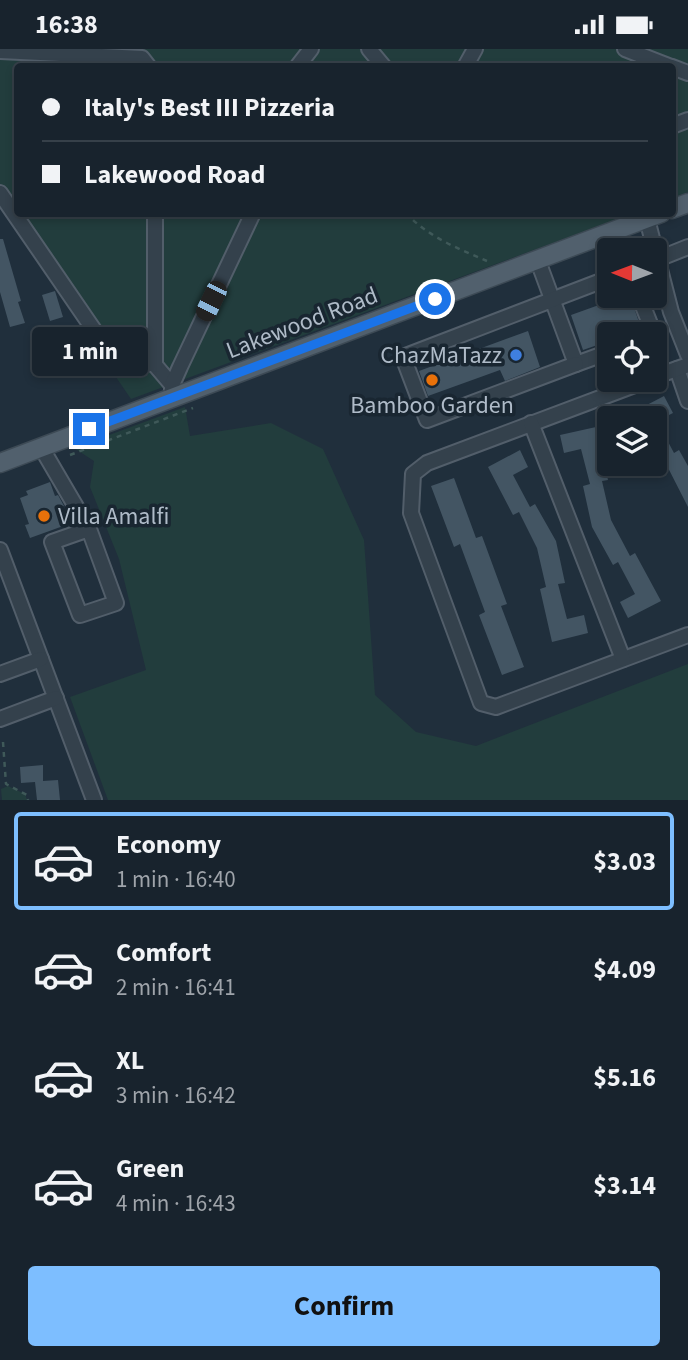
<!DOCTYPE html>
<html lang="en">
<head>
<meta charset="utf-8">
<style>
	body { margin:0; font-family:"Source Sans 3",sans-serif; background:#252f39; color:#f1f3f6; height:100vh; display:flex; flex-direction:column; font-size:26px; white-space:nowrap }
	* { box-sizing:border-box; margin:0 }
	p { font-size:23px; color:#9fa4aa }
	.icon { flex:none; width:38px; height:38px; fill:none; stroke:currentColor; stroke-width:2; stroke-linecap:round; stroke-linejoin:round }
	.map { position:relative; height:751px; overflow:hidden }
	.panel { display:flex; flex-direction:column; background:#18232d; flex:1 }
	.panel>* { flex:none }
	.guide { position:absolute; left:14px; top:14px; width:662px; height:154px; border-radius:7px; box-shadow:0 4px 10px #0003,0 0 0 2px #364049; display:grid; align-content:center; height:154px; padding:0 28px; background:#18232d }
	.needle { width:46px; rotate:271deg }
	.fabs { position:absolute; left:597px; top:189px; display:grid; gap:14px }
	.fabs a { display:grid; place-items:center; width:70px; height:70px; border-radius:7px; background:#18232d; box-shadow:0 4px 10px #0003,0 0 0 2px #364049; font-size:35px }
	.end { position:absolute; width:32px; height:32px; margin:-16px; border:9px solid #1a73e8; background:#fff; box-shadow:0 0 0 4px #fff }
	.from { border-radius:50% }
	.bubble { position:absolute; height:49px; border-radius:7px; background:#18232d; box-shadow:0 4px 10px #0003,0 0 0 2px #364049; font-size:23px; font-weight:700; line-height:49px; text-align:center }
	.car { position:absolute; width:21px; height:42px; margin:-21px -10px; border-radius:9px; box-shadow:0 0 5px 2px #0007; background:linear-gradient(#222 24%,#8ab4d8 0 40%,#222 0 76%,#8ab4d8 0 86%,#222 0) }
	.guide b { display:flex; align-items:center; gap:24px; height:66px; font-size:26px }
	.guide b+b { border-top:2px solid #364049 }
	.guide i { width:18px; height:18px; background:#f1f3f6 }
	ul { padding:12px 0 0; list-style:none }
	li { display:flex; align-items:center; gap:21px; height:98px; margin:0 14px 10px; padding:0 14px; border:4px solid transparent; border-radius:7px }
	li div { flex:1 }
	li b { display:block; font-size:26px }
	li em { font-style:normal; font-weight:700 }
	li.selected { border-color:#7dbeff }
	li>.icon { width:63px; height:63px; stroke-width:1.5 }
	.cta { display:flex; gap:14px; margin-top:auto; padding:14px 28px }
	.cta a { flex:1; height:80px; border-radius:7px; background:#7dbeff; color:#111; font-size:28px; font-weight:700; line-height:80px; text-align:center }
	.status { display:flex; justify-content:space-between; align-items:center; height:49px; padding:0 35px; background:#18232d; direction:ltr }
	.status svg { height:19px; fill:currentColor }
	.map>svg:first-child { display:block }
	.green { fill:#223d3d }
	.building { fill:#435563 }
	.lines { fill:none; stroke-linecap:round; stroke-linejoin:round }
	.minor-casing { stroke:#525e6a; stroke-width:18 }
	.major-casing { stroke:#3d4a55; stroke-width:21 }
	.path { stroke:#3f5959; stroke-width:2.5; stroke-dasharray:5 5; stroke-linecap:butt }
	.minor { stroke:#34414c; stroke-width:14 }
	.major { stroke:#51606d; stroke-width:18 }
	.route { stroke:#1a73e8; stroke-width:9 }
	.shop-dot { fill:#3f7fe0; stroke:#192631; stroke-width:2.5 }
	.food-dot { fill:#e8710a; stroke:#192631; stroke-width:2.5 }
	.labels { text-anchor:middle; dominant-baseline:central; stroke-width:7; stroke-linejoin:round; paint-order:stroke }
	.street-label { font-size:24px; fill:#afbbc8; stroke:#192631 }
	.poi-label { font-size:24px; fill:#afbbc8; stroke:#192631; text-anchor:end }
</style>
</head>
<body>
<div class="status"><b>16:38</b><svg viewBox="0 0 49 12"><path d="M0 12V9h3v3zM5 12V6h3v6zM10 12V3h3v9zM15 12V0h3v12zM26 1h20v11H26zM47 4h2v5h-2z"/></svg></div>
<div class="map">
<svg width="688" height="751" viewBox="0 0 688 751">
	<rect width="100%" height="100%" fill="#202f3c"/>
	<g class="green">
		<polygon points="0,0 688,0 688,143 672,149 672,18 18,18 18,164 631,165 131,350 0,158"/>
		<polygon points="185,358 190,387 271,374 323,400 364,491 375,646 416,683 476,697 688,615 688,751 108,751 70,648 146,621 119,510 90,438 94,412 74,399"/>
		<polygon points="8,737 25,745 27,751 2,751 1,740"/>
	</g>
	<g class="building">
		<polygon points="0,190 3,190 21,252 18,253 25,274 10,278 0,243"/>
		<polygon points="55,242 63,268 50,272 42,246"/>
		<polygon points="624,247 630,247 641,279 625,285 609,285 609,292 583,301 571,266"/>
		<polygon points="528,282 540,318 505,332 500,321 428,347 419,322"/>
		<polygon points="664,347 673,364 657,372 674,404 679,401 688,417 688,458 663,409 654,414 654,369 622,369"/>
		<polygon points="596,378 608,431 602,432 611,471 630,507 635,504 661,552 628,569 620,553 635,545 618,513 613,516 592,478 583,437 590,435 581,400 564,404 560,386"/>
		<polygon points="520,401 528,418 513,426 530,458 535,455 556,492 565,534 558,535 567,570 584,566 588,584 552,593 540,540 546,538 537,499 519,463 513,466 488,418"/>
		<polygon points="454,429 476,489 482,487 507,555 501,557 524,618 502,626 479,566 485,563 460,495 454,498 431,437"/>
		<polygon points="50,433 55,447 58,446 64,457 60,458 66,476 30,489 25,476 29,475 20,449 28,446 26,442"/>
		<polygon points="43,716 43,732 58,731 60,751 37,751 35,733 21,734 20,718"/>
	</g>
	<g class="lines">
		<g class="minor-casing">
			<g id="minor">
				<polyline points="369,0 384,18"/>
				<polyline points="625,0 671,18"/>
				<polyline points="0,2 142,9 149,18"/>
				<polyline points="297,18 311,0"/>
				<polyline points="465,18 475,0"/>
				<polyline points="672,18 688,24"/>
				<polyline points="672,77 688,71"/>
				<polyline points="0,144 107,300 155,316 172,336"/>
				<polyline points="647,170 671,263 688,306"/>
				<polyline points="658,210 688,198"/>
				<polyline points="538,212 576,315 609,303"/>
				<polyline points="639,247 654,285"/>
				<polyline points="576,315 427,371 403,308 609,229"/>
				<polyline points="155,316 155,164"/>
				<polyline points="677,320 688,352"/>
				<polyline points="654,328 688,316"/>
				<polyline points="648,331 427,414 413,425 411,464 481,654 496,658 688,586"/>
				<polyline points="172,344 172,336 180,318 253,164"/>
				<polyline points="531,374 623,610"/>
				<polyline points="41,398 89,480 116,554 80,566 52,493 89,480"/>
				<polyline points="0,501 94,751"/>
				<polyline points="0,625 41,610"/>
				<polyline points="0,670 56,649"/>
			</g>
		</g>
		<g class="major-casing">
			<g id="major">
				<polyline points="672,160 688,154"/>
				<polyline points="0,414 661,164"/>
			</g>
		</g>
		<g class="path">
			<path d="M406 164C428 188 459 200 487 212"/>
			<polyline points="70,406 193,359"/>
			<polyline points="3,693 6,735 27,746 28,751"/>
		</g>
		<use href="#minor" class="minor"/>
		<use href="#major" class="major"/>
	</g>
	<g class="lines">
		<polyline class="route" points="89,380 435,250"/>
	</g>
	<circle class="shop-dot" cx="516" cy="306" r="7"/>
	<g class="food-dot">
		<circle cx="432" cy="331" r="7"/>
		<circle cx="44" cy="467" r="7"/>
	</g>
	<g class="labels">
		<g class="street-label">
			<text transform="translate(302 274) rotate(-21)">Lakewood Road</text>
		</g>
		<g class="poi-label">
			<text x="502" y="306">ChazMaTazz</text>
			<text x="432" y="356" text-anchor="middle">Bamboo Garden</text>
			<text x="58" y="467" text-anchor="start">Villa Amalfi</text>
		</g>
	</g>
</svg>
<div class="fabs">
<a><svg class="needle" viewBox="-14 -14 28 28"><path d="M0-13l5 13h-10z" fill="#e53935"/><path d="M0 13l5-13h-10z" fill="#9fa4aa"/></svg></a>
<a><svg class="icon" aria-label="locate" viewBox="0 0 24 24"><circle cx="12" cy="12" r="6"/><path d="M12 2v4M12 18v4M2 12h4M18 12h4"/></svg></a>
<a><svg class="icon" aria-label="layers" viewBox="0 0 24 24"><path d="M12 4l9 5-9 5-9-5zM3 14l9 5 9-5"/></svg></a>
</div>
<i class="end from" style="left:435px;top:250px"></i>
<i class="end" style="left:89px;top:380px"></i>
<div class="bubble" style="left:32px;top:278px;width:116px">1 min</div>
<i class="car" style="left:211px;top:252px;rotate:206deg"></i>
<div class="guide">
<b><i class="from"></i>Italy's Best III Pizzeria</b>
<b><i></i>Lakewood Road</b>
</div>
</div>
<section class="panel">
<ul>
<li class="selected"><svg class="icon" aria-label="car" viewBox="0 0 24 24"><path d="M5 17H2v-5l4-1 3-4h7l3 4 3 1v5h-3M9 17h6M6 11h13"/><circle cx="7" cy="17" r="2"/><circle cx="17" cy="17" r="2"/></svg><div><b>Economy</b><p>1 min · 16:40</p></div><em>$3.03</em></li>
<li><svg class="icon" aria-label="car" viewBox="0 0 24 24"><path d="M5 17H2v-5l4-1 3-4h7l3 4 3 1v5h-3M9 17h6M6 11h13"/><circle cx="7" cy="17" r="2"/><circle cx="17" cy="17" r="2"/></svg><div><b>Comfort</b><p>2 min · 16:41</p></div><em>$4.09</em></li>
<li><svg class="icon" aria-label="car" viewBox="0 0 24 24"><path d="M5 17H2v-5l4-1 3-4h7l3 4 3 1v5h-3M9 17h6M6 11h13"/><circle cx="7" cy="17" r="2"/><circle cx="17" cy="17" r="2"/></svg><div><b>XL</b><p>3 min · 16:42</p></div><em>$5.16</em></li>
<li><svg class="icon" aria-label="car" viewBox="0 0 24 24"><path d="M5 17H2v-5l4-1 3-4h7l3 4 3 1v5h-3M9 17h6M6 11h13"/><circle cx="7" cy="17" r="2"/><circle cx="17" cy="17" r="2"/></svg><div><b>Green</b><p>4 min · 16:43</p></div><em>$3.14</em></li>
</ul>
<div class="cta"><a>Confirm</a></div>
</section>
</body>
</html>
